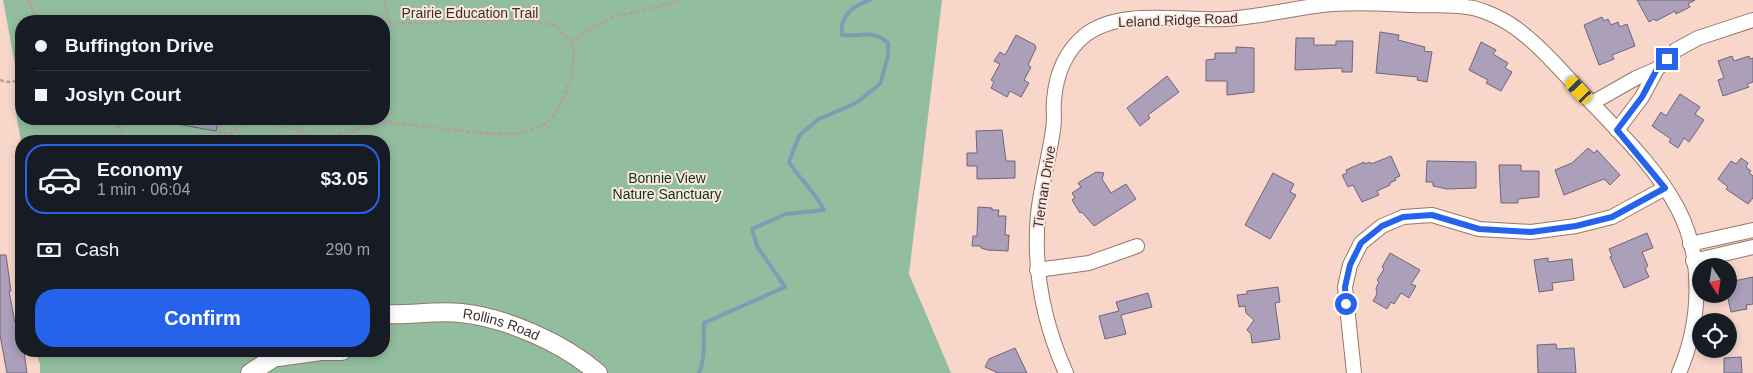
<!DOCTYPE html>
<html lang="en">
<head>
<meta charset="utf-8">
<style>
	body { margin:0; font-family:Arial,sans-serif; background:#20242c; color:#f1f3f6; height:100vh; display:flex; flex-direction:column; font-size:19px; white-space:nowrap }
	* { box-sizing:border-box; margin:0 }
	p { font-size:16px; color:#9ea1a6 }
	.icon { flex:none; width:28px; height:28px; fill:none; stroke:currentColor; stroke-width:2; stroke-linecap:round; stroke-linejoin:round }
	.map { position:relative; flex:1; overflow:hidden }
	.sheet { position:absolute; left:15px; top:135px; width:375px; height:222px; display:flex; flex-direction:column; background:#171b24; border-radius:20px; box-shadow:0 2px 8px #0003 }
	.sheet>* { flex:none }
	.top-card { position:absolute; left:15px; top:15px; width:375px; height:110px; border-radius:20px; box-shadow:0 2px 8px #0003; display:grid; align-content:center; height:110px; padding:0 20px; background:#171b24 }
	.needle { width:32px; rotate:168deg }
	.controls { position:absolute; left:1692px; top:258px; display:grid; gap:10px }
	.controls a { display:grid; place-items:center; width:45px; height:45px; border-radius:50%; background:#171b24; box-shadow:0 2px 8px #0003; font-size:25px }
	.end { position:absolute; width:22px; height:22px; margin:-11px; border:6px solid #2563eb; background:#fff; box-shadow:0 0 0 2px #fff }
	.from { border-radius:50% }
	.car { position:absolute; width:15px; height:30px; margin:-15px -8px; border-radius:6px; box-shadow:0 0 4px 1px #0007; background:linear-gradient(#f5c518 24%,#345 0 40%,#f5c518 0 76%,#345 0 86%,#f5c518 0) }
	.top-card b { display:flex; align-items:center; gap:18px; height:48px; font-size:19px }
	.top-card b+b { border-top:1px solid #363941 }
	.top-card i { width:12px; height:12px; background:#f1f3f6 }
	ul { padding:9px 0 0; list-style:none }
	li { display:flex; align-items:center; gap:15px; height:70px; margin:0 10px 8px; padding:0 10px; border:2px solid #363941; border-radius:20px }
	li div { flex:1 }
	li b { display:block; font-size:19px }
	li em { font-style:normal; font-weight:600 }
	li.active { border-color:#2563eb }
	li>.icon { width:45px; height:45px; stroke-width:1.5 }
	.pay { display:flex; align-items:center; gap:12px; height:55px; padding:0 20px; font-size:19px }
	.pay p { margin-inline-start:auto }
	.primary-button { display:flex; gap:10px; margin-top:auto; padding:10px 20px }
	.primary-button a { flex:1; height:58px; border-radius:20px; background:#2563eb; color:#fff; font-size:20px; font-weight:600; line-height:58px; text-align:center }
	.map>svg:first-child { display:block }
	.green { fill:#93bd9f }
	.lines { fill:none; stroke-linecap:round; stroke-linejoin:round }
	.stream { stroke:#7e9db4; stroke-width:4 }
	.building { fill:#ab9fba; stroke:#6f647d }
	.minor-casing { stroke:#94776b; stroke-width:16 }
	.tertiary-casing { stroke:#94776b; stroke-width:20 }
	.path { stroke:#b99e94; stroke-width:2.5; stroke-dasharray:4 2.5; stroke-linecap:butt }
	.minor { stroke:#fff; stroke-width:14 }
	.tertiary { stroke:#fff; stroke-width:18 }
	.route { stroke:#2563eb; stroke-width:6 }
	.labels { text-anchor:middle; dominant-baseline:central; stroke-width:4; stroke-linejoin:round; paint-order:stroke }
	.street-label { font-size:14px; fill:#3c2f2a; stroke:#fbe7df }
	.park-label { font-size:14px; fill:#0b321b; stroke:#fbe7df }
</style>
</head>
<body>
<div class="map">
<svg width="1753" height="373" viewBox="0 0 1753 373">
	<rect width="100%" height="100%" fill="#f8d6ca"/>
	<polygon class="green" points="3,0 942,0 909,274 951,373 40,373 40,364 35,351 384,351 384,141 21,141 15,108 21,108 21,119 384,119 384,21 21,21 21,97"/>
	<g class="lines">
		<path class="stream" d="M699 373C706 357 703 341 704 323L785 287 757 246 752 229 786 214 824 210C815 191 800 180 789 162L799 136 817 120 856 103 880 84 888 56V43C873 29 860 37 842 35 839 16 854 5 870 0"/>
	</g>
	<g class="building">
		<polygon points="1637,0 1695,0 1688,4 1690,7 1676,14 1675,11 1656,21 1654,19 1649,22"/>
		<polygon points="1602,17 1604,21 1608,19 1611,25 1618,22 1620,27 1627,24 1635,46 1612,55 1614,59 1599,65 1584,25"/>
		<polygon points="1380,32 1399,35 1398,40 1425,47 1424,51 1432,52 1427,82 1417,80 1418,77 1376,73"/>
		<polygon points="1016,35 1035,45 1036,48 1028,65 1031,67 1024,80 1029,83 1021,97 1010,91 1007,97 991,88 994,82 991,80 1000,64 994,61 1000,52 1005,55"/>
		<polygon points="1296,38 1314,38 1314,45 1336,45 1336,41 1353,41 1352,72 1342,72 1342,68 1295,70"/>
		<polygon points="1481,42 1496,50 1493,54 1508,63 1505,68 1512,72 1501,91 1486,83 1488,80 1469,70"/>
		<polygon points="1236,47 1254,48 1254,92 1227,95 1227,81 1206,81 1206,60 1215,59 1215,53 1236,53"/>
		<polygon points="1732,56 1734,61 1749,56 1750,59 1753,58 1753,82 1747,84 1749,87 1723,96 1718,80 1724,78 1718,61"/>
		<polygon points="1167,76 1179,92 1148,115 1150,118 1140,126 1127,108"/>
		<polygon points="1680,94 1700,107 1695,114 1704,120 1689,142 1684,138 1678,148 1669,142 1671,139 1652,126 1661,112 1666,116"/>
		<polygon points="177,119 219,119 216,131 177,124"/>
		<polygon points="1002,130 1006,161 1015,161 1015,178 977,179 977,166 967,166 967,153 977,153 976,131"/>
		<polygon points="1588,148 1594,153 1597,150 1620,175 1610,185 1604,179 1564,195 1555,170 1572,163"/>
		<polygon points="1391,156 1400,176 1395,178 1396,180 1390,183 1390,185 1377,191 1379,195 1362,202 1353,185 1348,187 1342,175 1347,173 1346,170 1364,162 1365,164 1370,162 1371,164"/>
		<polygon points="1741,158 1748,163 1746,167 1751,171 1749,173 1753,176 1753,198 1748,204 1726,189 1728,187 1718,179 1731,161 1736,164"/>
		<polygon points="1427,161 1476,162 1476,188 1447,189 1433,186 1433,182 1426,182"/>
		<polygon points="1499,165 1521,165 1521,171 1539,171 1539,197 1518,199 1518,203 1501,203"/>
		<polygon points="1096,172 1104,173 1102,179 1111,193 1126,184 1136,199 1094,226 1082,212 1080,213 1072,200 1075,198 1072,193 1081,187 1078,183"/>
		<polygon points="1273,173 1294,184 1290,192 1296,195 1270,239 1245,225"/>
		<polygon points="978,207 992,208 992,210 999,210 998,216 1006,216 1005,235 1009,235 1008,251 988,250 981,248 981,246 972,246 973,236 977,236"/>
		<polygon points="1647,233 1653,248 1642,252 1648,266 1645,268 1649,277 1624,288 1610,257 1612,256 1609,249"/>
		<polygon points="1390,253 1420,270 1411,284 1416,286 1409,298 1401,293 1394,304 1391,302 1387,309 1373,301 1377,294 1376,288 1379,282 1377,280 1384,269 1382,267"/>
		<polygon points="0,255 6,255 11,291 9,291 15,323 21,322 21,351 24,351 27,373 7,373 0,335"/>
		<polygon points="1548,258 1548,262 1572,259 1574,280 1552,283 1553,290 1539,292 1534,260"/>
		<polygon points="1753,277 1753,304 1746,305 1747,309 1731,312 1727,294 1729,282"/>
		<polygon points="1278,287 1280,302 1275,303 1280,339 1252,343 1251,334 1247,330 1254,320 1246,313 1245,306 1239,307 1237,295 1247,294 1247,291"/>
		<polygon points="1148,293 1152,307 1121,315 1126,334 1105,339 1099,316 1119,311 1116,302"/>
		<polygon points="1556,344 1557,349 1574,348 1576,373 1538,373 1537,345"/>
		<polygon points="1015,348 1027,373 998,373 985,367 989,359"/>
		<polygon points="1741,357 1742,373 1724,373 1724,358"/>
	</g>
	<g class="lines">
		<g class="minor-casing">
			<g id="minor">
				<polyline points="1592,103 1636,78 1657,69"/>
				<polyline points="1617,130 1642,97 1657,69 1676,50 1698,38 1753,20"/>
				<polyline points="1690,244 1753,230"/>
				<polyline points="1693,261 1753,247"/>
				<polyline points="1037,270 1089,263 1137,246"/>
				<path d="M1066 373C1043 322 1033 270 1038 214 1041 186 1049 158 1053 130 1055 120 1053 110 1054 100 1056 76 1065 52 1084 36 1119 7 1183 22 1226 19 1258 17 1290 9 1322 5 1351 1 1383 4 1413 5 1430 6 1450 4 1467 7 1477 8 1492 14 1501 19 1531 34 1562 72 1586 97 1618 131 1656 167 1678 209 1704 259 1701 322 1679 373"/>
				<polyline points="1354,373 1345,287 1350,265 1361,243 1382,226 1403,217 1432,215 1479,229 1531,232 1576,226 1612,217 1665,188"/>
			</g>
		</g>
		<g class="tertiary-casing">
			<g id="tertiary">
				<path id="s1" d="M384 314C409 316 436 310 461 313 507 318 563 343 598 373"/>
				<polyline points="324,351 342,351"/>
				<polyline points="278,357 321,351"/>
				<polyline points="250,373 284,351"/>
			</g>
		</g>
		<g class="path">
			<polyline points="28,0 37,21"/>
			<polyline points="384,0 390,23"/>
			<polyline points="571,41 612,17 674,3 676,0"/>
			<polyline points="0,80 6,82 21,81"/>
			<polyline points="114,119 129,141"/>
			<polyline points="219,119 222,119 220,132"/>
			<polyline points="265,119 319,140 379,123 394,123 480,133 514,134 543,126 554,115 562,101 571,78 574,54 571,41 555,25 530,21 508,20 384,24"/>
			<polyline points="291,119 303,132"/>
			<polyline points="230,134 235,141"/>
			<polyline points="217,141 220,132 230,134 249,119"/>
		</g>
		<use href="#minor" class="minor"/>
		<use href="#tertiary" class="tertiary"/>
	</g>
	<g class="lines">
		<polyline class="route" points="1346,304 1345,287 1350,265 1361,243 1382,226 1403,217 1432,215 1479,229 1531,232 1576,226 1612,217 1665,188 1617,130 1642,97 1657,69 1667,59"/>
	</g>
	<g class="labels">
		<g class="street-label">
			<text x="470" y="13">Prairie Education Trail</text>
			<text transform="translate(1178 20) rotate(-2)">Leland Ridge Road</text>
			<text transform="translate(1044 187) rotate(-81)">Tiernan Drive</text>
			<text stroke="none"><textPath href="#s1" startOffset="119">Rollins Road</textPath></text>
		</g>
		<g class="park-label">
			<text x="667" y="178">Bonnie View<tspan x="667" dy="16">Nature Sanctuary</tspan></text>
		</g>
	</g>
</svg>
<div class="controls">
<a><svg class="needle" viewBox="-14 -14 28 28"><path d="M0-13l5 13h-10z" fill="#e53935"/><path d="M0 13l5-13h-10z" fill="#9ea1a6"/></svg></a>
<a><svg class="icon" aria-label="locate" viewBox="0 0 24 24"><circle cx="12" cy="12" r="6"/><path d="M12 2v4M12 18v4M2 12h4M18 12h4"/></svg></a>
</div>
<i class="end from" style="left:1346px;top:304px"></i>
<i class="end" style="left:1667px;top:59px"></i>
<i class="car" style="left:1579px;top:90px;rotate:317deg"></i>
<div class="top-card">
<b><i class="from"></i>Buffington Drive</b>
<b><i></i>Joslyn Court</b>
</div>
<section class="sheet">
<ul>
<li class="active"><svg class="icon" aria-label="car" viewBox="0 0 24 24"><path d="M5 17H2v-5l4-1 3-4h7l3 4 3 1v5h-3M9 17h6M6 11h13"/><circle cx="7" cy="17" r="2"/><circle cx="17" cy="17" r="2"/></svg><div><b>Economy</b><p>1 min · 06:04</p></div><em>$3.05</em></li>
</ul>
<div class="pay"><svg class="icon" aria-label="cash" viewBox="0 0 24 24"><path d="M3 7h18v10H3z"/><circle cx="12" cy="12" r="2"/></svg>Cash<p>290 m</p></div>
<div class="primary-button"><a>Confirm</a></div>
</section>
</div>
</body>
</html>
